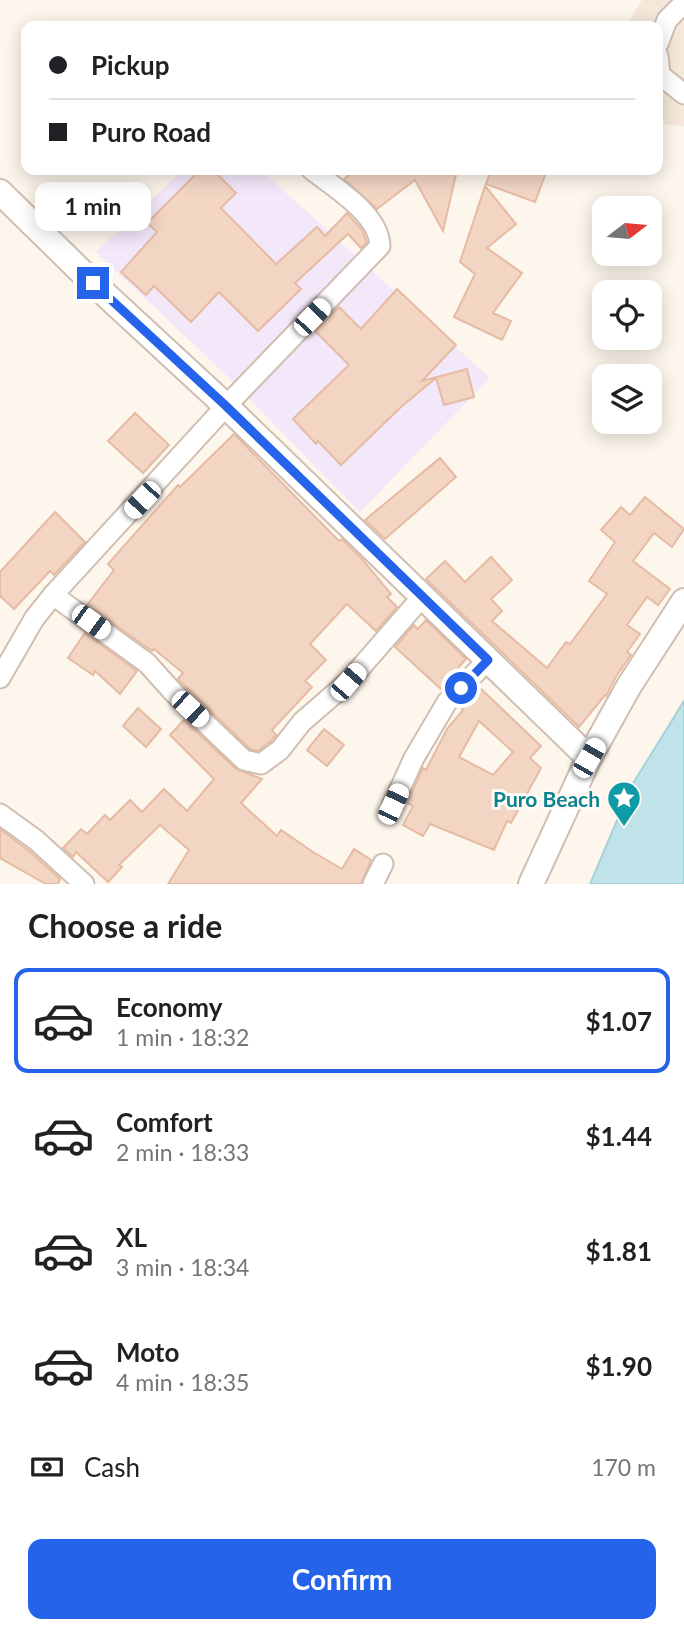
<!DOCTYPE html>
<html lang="en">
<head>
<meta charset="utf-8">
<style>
	body { margin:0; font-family:Lato,sans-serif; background:#f6f6f6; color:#202124; height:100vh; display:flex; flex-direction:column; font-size:26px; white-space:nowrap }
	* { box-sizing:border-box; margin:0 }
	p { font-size:23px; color:#757577 }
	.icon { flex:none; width:38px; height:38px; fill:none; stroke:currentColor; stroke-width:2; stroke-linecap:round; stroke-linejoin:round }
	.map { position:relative; height:884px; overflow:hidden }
	.drawer { display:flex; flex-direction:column; background:#fff; flex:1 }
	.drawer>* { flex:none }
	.guide { position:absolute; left:21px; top:21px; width:642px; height:154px; border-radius:14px; box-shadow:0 4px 18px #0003; display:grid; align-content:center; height:154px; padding:0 28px; background:#fff }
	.needle { width:46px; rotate:74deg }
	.tools { position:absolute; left:592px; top:196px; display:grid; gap:14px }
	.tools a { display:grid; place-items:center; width:70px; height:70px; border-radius:14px; background:#fff; box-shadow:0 4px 18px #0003; font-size:35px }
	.end { position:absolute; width:32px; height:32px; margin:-16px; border:9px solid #2563eb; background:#fff; box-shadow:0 0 0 4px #fff }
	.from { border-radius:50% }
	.bubble { position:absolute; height:49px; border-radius:14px; background:#fff; box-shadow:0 4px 18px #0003; font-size:23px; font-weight:700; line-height:49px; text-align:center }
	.car { position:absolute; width:21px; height:42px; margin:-21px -10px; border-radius:9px; box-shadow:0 0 5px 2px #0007; background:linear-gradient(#fff 24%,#345 0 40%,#fff 0 76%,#345 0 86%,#fff 0) }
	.guide b { display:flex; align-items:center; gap:24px; height:66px; font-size:26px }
	.guide b+b { border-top:2px solid #e0e0e0 }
	.guide i { width:18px; height:18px; background:#202124 }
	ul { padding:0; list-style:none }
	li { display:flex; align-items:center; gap:21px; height:105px; margin:0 14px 10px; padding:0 14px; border:4px solid transparent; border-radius:14px }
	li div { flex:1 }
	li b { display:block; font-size:26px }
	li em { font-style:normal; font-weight:700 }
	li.current { border-color:#2563eb }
	li>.icon { width:63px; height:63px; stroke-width:1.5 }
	h2 { padding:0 28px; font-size:32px; line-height:84px }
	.pay { display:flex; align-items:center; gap:18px; height:77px; padding:0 28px; font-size:26px }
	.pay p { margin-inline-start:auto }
	.button { display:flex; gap:14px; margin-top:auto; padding:14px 28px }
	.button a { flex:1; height:80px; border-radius:14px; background:#2563eb; color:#fff; font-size:28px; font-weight:700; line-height:80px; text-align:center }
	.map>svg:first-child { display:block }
	.residential { fill:#f5e8da }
	.education { fill:#f3e8fa }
	.water { fill:#bfe3e8; stroke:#a5d3da; stroke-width:2 }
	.building { fill:#f3d5c3; stroke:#e6bba3; stroke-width:2; fill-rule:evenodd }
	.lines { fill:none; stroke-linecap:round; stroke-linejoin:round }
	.minor-casing { stroke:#d1beb0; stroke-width:23 }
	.tertiary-casing { stroke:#d1beb0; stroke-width:28 }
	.minor { stroke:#fff; stroke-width:19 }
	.tertiary { stroke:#fff; stroke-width:24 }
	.route { stroke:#2563eb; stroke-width:9 }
	.labels { text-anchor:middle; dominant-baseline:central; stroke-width:6; stroke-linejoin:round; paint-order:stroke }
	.culture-label { font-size:21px; font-weight:bold; fill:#0d838f; stroke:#fffaf3; text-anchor:end }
</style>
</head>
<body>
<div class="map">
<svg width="684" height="884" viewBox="0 0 684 884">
	<rect width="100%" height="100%" fill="#fdf6ec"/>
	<polygon class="residential" points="642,0 684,0 684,126 658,124 658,26 626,26"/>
	<polygon class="education" points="183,170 261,170 490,378 360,512 226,375 96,252"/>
	<polygon class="water" points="684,701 684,884 590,884 632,785"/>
	<g class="building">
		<polygon points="200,170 213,170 236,193 221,208 276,264 317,227 325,236 347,213 362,230 367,242 361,248 348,234 295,283 301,289 258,331 219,292 191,322 154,286 146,295 121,272 157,232 147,223"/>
		<polygon points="355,170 457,170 443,231 415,180 377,209 344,179"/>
		<polygon points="491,170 547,170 535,202 486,184"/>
		<polygon points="485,186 516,224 487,248 522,273 493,313 511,321 502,340 454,317 475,274 460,262"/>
		<polygon points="397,289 456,345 422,381 467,369 474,397 444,405 436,378 402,406 341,465 318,441 316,444 293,419 349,365 315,331 339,307 361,329"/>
		<polygon points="135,413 169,445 143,473 108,441"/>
		<polygon points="234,434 339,541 342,539 362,559 391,594 387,597 397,607 376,631 347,604 310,644 326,660 305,681 312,687 272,730 276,735 271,741 258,751 250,749 182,683 178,679 183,673 154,649 152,651 87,605 114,570 108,564 178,485 180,487"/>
		<polygon points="440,458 456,477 385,539 365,520"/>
		<polygon points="645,497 684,529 672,547 654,533 633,561 670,589 658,605 647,597 627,625 640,634 627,652 631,655 617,675 606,696 605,695 579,727 426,579 445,561 465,582 491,557 512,580 491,599 502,611 492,621 547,668 566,642 570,644 607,594 589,581 615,542 601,530 621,507 630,515"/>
		<polygon points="55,512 85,542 54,575 50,571 14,609 0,596 0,572"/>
		<polygon points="426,620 466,659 458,668 461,670 442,690 395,647 414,625 418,629"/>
		<polygon points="85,633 137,671 120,694 95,671 93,675 68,658"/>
		<path d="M479 687 541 746 530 758 541 768 511 823 507 821 494 850 430 824 423 836 403 825 413 806 407 803 423 768 426 770 447 729 463 710 460 706ZM479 721 513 752 493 775 459 757Z"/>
		<polygon points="138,708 161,729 146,747 123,726"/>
		<polygon points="184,720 236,769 262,779 241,803 277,836 281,830 313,852 342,869 354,849 371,860 361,884 168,884 189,850 160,825 119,865 122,867 108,882 76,852 73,857 63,848 81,829 87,834 105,815 110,820 130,800 142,812 164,789 187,811 214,779 170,735"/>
		<polygon points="324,729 344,745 327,766 307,750"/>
		<polygon points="0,829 28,850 60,879 58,884 46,884 0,858"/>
	</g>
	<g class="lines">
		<g class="minor-casing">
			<g id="minor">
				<polyline points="658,44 667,20 684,3"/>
				<polyline points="658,56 660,75 684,94"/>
				<polyline points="53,595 147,663 173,692 244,760 261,764 280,750 302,722 348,682 422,597"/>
				<path d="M0 678 34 619 53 595 226 406 380 246C379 214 335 188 312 170"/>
				<polyline points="393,804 414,758 447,702 488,660"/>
				<polyline points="0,814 36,840 84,884"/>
				<polyline points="373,884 383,864"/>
			</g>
		</g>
		<g class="tertiary-casing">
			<g id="tertiary">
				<polyline points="0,192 93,283 226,406 589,758"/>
				<polyline points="531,884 589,758 629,686 684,601"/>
			</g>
		</g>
		<use href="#minor" class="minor"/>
		<use href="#tertiary" class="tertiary"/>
	</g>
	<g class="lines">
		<polyline class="route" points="93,283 226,406 488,660 461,688"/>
	</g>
	<defs>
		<g id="sight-pin" transform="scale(1.75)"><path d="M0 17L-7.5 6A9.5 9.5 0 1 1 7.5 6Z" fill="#0f9aa8" stroke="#fffaf3"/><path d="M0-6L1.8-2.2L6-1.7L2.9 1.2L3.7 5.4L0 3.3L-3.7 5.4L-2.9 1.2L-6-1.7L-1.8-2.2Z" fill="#fff"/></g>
	</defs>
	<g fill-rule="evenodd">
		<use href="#sight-pin" x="624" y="798"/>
	</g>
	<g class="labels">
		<g class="culture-label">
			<text x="600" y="798">Puro Beach</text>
		</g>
	</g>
</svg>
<div class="tools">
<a><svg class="needle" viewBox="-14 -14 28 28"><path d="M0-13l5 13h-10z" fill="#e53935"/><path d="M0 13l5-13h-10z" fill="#757577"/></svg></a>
<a><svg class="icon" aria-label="locate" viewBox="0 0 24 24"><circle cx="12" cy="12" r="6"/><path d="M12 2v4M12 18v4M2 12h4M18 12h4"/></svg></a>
<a><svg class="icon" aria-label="layers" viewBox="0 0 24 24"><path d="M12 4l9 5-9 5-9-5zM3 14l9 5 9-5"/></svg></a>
</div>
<i class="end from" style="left:461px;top:688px"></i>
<i class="end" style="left:93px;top:283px"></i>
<div class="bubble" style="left:35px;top:182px;width:116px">1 min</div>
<i class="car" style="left:312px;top:317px;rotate:44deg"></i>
<i class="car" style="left:142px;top:500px;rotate:223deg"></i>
<i class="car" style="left:91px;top:622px;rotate:126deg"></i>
<i class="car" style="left:348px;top:682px;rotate:41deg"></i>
<i class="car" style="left:190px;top:709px;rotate:133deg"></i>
<i class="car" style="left:589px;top:758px;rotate:30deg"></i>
<i class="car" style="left:393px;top:804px;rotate:25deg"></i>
<div class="guide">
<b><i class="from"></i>Pickup</b>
<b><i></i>Puro Road</b>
</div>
</div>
<section class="drawer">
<h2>Choose a ride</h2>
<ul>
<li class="current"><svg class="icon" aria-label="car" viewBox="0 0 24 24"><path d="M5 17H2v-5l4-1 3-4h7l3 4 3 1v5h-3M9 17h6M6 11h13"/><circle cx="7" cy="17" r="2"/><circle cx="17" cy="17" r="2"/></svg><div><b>Economy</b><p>1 min · 18:32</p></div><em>$1.07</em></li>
<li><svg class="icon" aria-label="car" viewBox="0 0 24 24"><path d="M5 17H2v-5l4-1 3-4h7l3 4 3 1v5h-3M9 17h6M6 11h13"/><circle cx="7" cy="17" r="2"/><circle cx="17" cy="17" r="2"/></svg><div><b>Comfort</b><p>2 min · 18:33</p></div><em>$1.44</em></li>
<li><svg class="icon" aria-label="car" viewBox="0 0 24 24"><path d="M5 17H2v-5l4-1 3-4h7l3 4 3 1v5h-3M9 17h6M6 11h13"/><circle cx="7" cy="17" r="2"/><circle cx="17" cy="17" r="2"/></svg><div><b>XL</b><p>3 min · 18:34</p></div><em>$1.81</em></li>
<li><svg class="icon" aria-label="car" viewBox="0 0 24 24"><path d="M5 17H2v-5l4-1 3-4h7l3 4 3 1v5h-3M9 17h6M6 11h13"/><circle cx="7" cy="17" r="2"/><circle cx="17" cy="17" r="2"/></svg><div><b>Moto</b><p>4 min · 18:35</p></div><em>$1.90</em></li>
</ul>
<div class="pay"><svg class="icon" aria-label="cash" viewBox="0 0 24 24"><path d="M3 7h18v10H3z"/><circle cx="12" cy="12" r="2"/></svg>Cash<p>170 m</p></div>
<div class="button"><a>Confirm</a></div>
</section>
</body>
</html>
